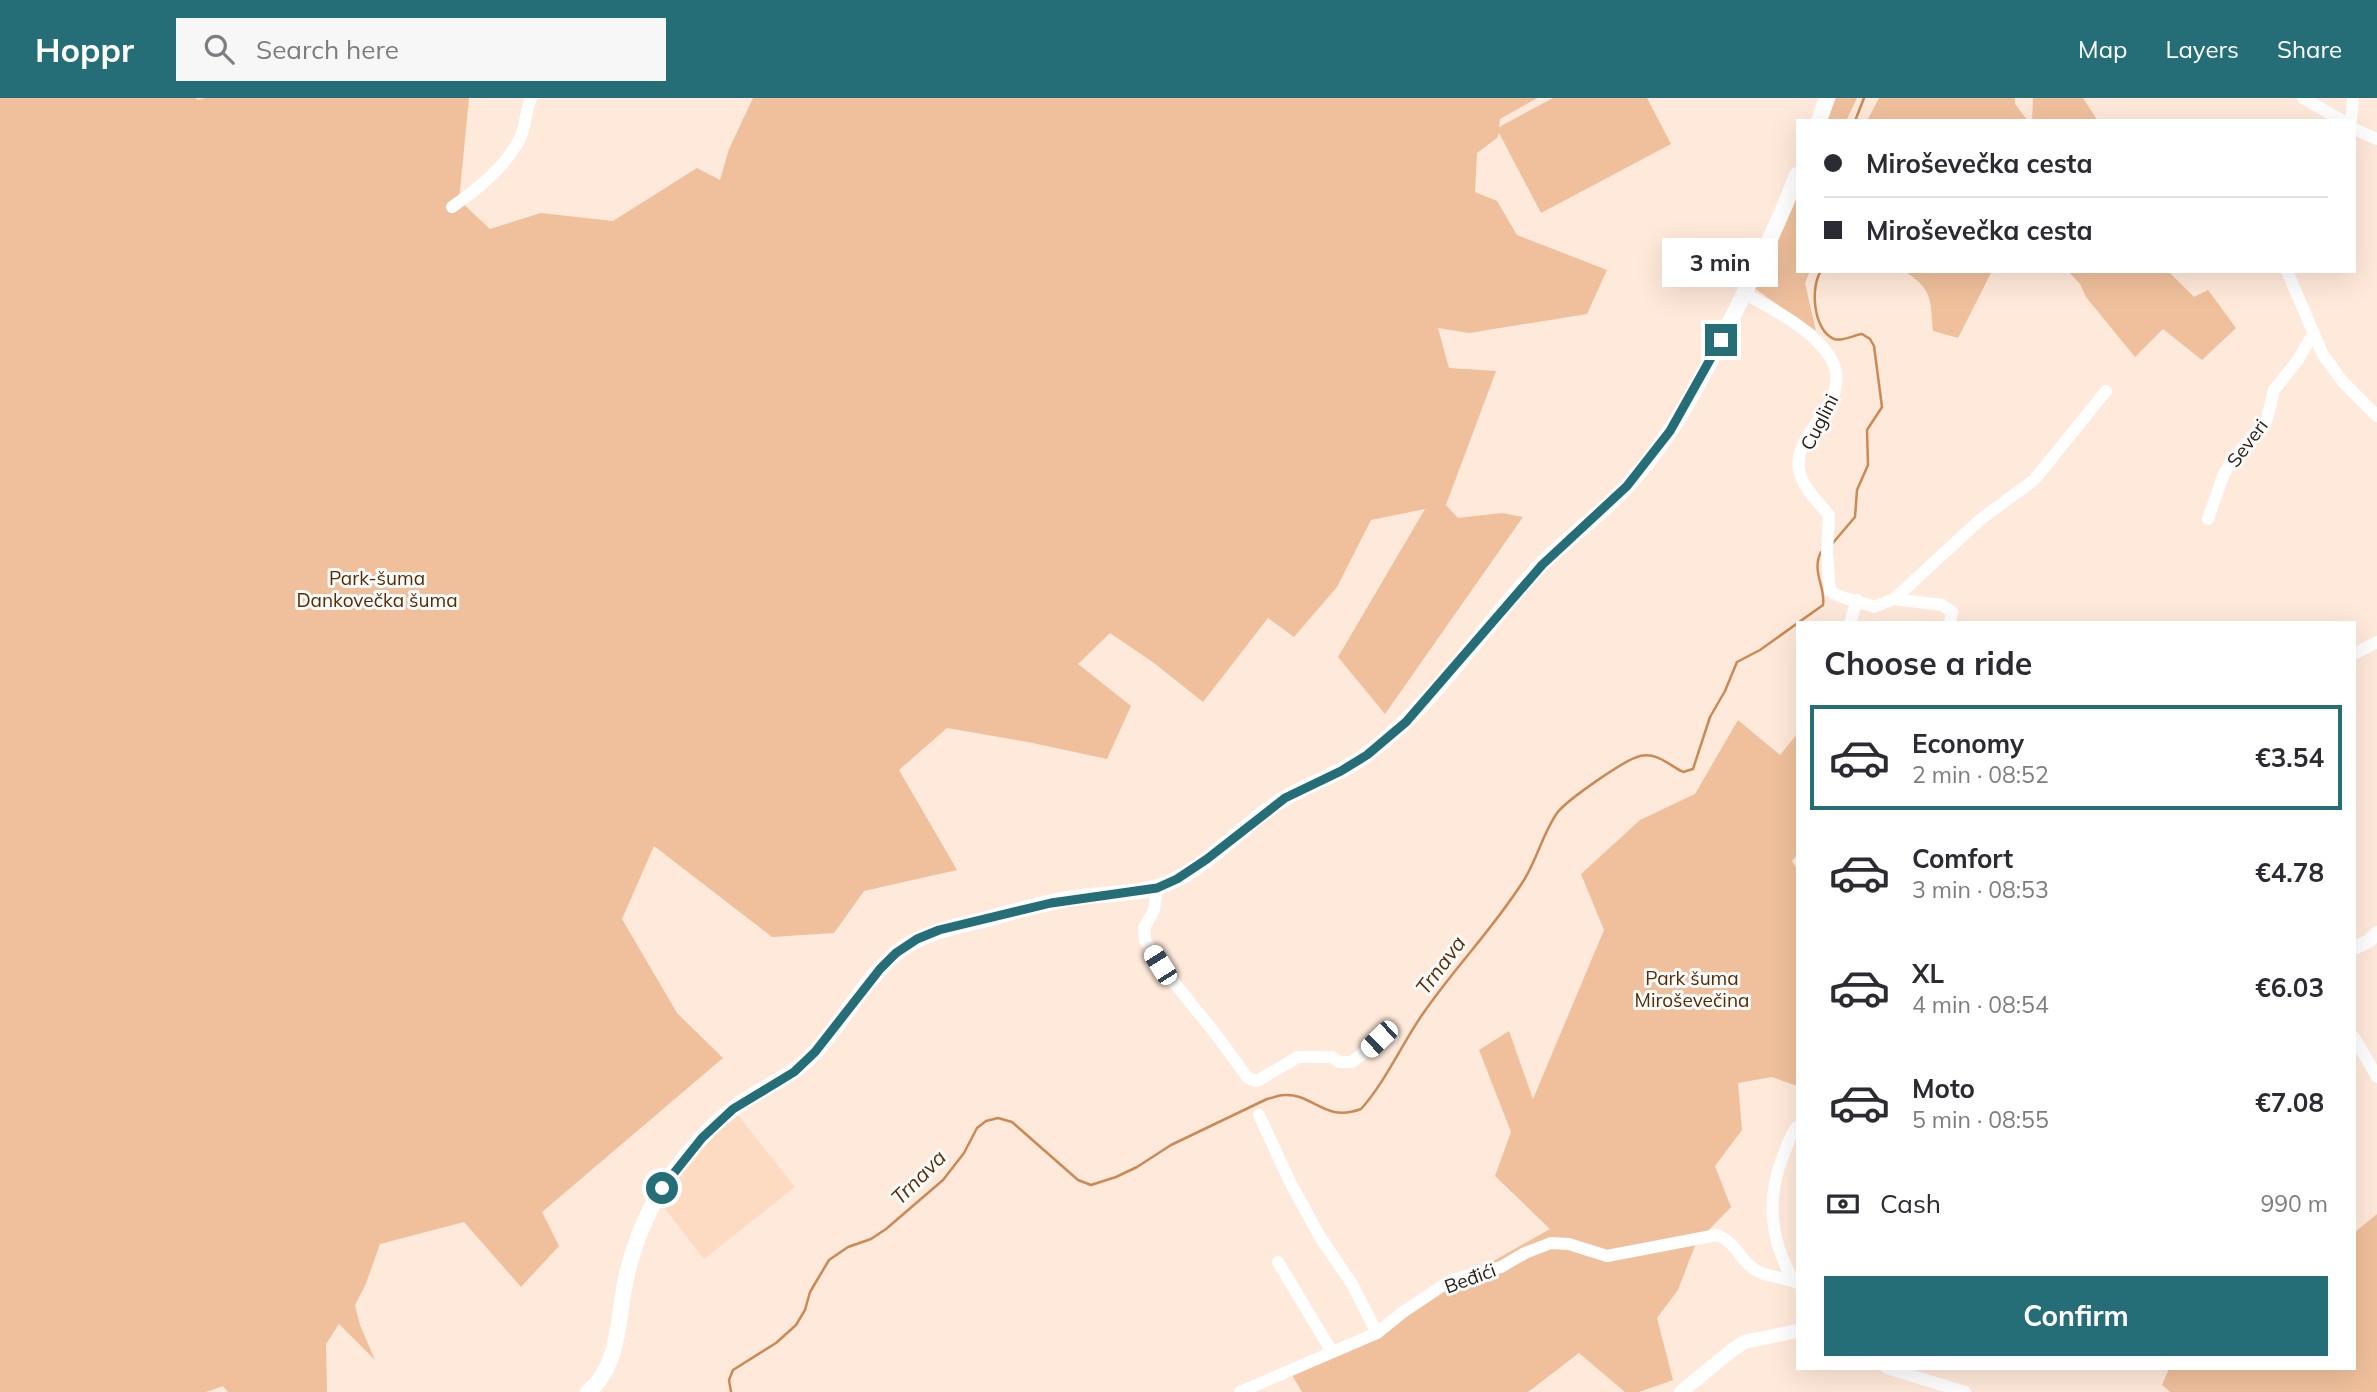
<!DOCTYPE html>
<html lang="en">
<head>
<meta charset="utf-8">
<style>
	body { margin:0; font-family:Mulish,sans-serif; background:#f7f7f7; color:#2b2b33; height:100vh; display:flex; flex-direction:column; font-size:26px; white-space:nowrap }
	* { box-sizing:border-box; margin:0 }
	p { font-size:23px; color:#7c7c81 }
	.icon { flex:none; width:38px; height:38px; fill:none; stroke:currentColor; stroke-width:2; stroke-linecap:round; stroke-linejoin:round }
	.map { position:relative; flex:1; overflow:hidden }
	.panel { position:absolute; left:1796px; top:523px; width:560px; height:749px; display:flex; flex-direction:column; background:#fff; border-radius:0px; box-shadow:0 7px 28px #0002 }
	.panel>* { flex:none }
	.hud { position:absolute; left:1796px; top:21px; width:560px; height:154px; border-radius:0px; box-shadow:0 7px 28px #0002; display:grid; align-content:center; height:154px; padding:0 28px; background:#fff }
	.end { position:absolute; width:32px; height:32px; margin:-16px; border:9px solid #256e78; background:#fff; box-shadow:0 0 0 4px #fff }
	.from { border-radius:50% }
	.bubble { position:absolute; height:49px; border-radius:0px; background:#fff; box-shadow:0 7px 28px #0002; font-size:23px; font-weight:700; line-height:49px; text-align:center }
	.car { position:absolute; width:21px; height:42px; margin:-21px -10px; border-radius:9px; box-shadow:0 0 5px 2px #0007; background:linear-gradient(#fff 24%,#345 0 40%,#fff 0 76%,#345 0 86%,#fff 0) }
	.hud b { display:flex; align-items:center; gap:24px; height:66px; font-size:26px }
	.hud b+b { border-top:2px solid #e1e1e2 }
	.hud i { width:18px; height:18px; background:#2b2b33 }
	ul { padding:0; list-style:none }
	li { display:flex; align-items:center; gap:21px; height:105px; margin:0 14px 10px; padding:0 14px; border:4px solid transparent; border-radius:0px }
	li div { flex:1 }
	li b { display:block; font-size:26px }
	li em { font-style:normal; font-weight:700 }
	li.current { border-color:#256e78 }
	li>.icon { width:63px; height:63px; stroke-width:1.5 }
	h2 { padding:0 28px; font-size:32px; line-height:84px }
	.pay { display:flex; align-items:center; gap:18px; height:77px; padding:0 28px; font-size:26px }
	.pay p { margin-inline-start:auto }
	.cta { display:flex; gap:14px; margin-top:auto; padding:14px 28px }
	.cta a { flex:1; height:80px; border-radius:0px; background:#256e78; color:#fff; font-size:28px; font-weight:700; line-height:80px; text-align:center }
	header { display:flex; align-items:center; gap:42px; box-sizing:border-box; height:98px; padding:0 35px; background:#256e78; color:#fff }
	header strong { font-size:33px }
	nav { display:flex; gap:38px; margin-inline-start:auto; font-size:24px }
	.search { width:490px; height:63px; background:#f7f7f7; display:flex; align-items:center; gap:18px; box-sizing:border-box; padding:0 24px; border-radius:0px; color:#7c7c81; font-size:26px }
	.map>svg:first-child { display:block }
	.built { fill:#fcdbc2 }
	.green { fill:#f0c09c }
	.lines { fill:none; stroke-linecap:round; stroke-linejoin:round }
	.stream { stroke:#ca8955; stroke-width:2.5 }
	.minor { stroke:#fff; stroke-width:12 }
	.tertiary { stroke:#fff; stroke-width:14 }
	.secondary { stroke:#fff; stroke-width:16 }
	.route { stroke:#256e78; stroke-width:9 }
	.labels { text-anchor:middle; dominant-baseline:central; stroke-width:6; stroke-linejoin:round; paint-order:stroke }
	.street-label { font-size:19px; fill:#292019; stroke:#fbfbfb }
	.park-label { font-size:19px; fill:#572c01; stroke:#fbfbfb }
	.water-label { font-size:21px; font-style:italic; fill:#5b3005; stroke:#fbfbfb }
</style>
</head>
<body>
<header>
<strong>Hoppr</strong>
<div class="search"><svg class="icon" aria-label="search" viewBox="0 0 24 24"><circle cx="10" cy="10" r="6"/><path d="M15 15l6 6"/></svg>Search here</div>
<nav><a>Map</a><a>Layers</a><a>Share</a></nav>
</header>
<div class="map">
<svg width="2377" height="1294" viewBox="0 0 2377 1294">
	<rect width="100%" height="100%" fill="#ffe9da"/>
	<polygon class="built" points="737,1016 795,1089 704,1161 665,1111 676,1089 674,1086 725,1025"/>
	<g class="green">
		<polygon points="0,0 195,0 198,2 205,0 469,0 459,102 490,131 541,115 613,123 697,70 720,82 729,51 753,0 1537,0 1500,21 1499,29 1553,0 1647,0 1671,46 1541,115 1499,35 1497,40 1477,55 1475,94 1497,103 1517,137 1607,172 1587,216 1469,235 1438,230 1449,270 1496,273 1446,407 1458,420 1502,415 1523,419 1385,616 1338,559 1425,411 1371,422 1337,489 1294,539 1268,520 1203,604 1154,565 1110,535 1078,566 1131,608 1107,661 1028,644 947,630 899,672 957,772 864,793 834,835 772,839 654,748 622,821 677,915 723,960 542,1114 559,1148 521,1189 464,1124 380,1146 365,1188 355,1207 360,1227 375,1262 339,1226 326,1246 327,1294 228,1294 223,1288 206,1294 0,1294"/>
		<polygon points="1836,0 1857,0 1846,23 1826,23"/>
		<polygon points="1879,0 2015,0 2015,6 2028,23 1867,23"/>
		<polygon points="2033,0 2083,0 2098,23 2032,23"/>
		<polygon points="1797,87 1797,173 1810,173 1805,185 1816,233 1751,188"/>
		<path d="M1904 173H1992L1958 240 1933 233C1930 201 1933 191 1904 173Z"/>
		<polygon points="2068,173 2168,173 2194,199 2208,192 2236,230 2202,262 2163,231 2135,259 2086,199 2080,186"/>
		<polygon points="1738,622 1780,657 1797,636 1797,757 1792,763 1797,771 1797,988 1772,979 1738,985 1742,1032 1715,1068 1731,1109 1696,1145 1678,1192 1657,1220 1673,1282 1639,1294 1625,1294 1579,1255 1528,1294 1302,1294 1292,1277 1550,1131 1495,1078 1511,1034 1479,952 1509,933 1533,1001 1604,832 1581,776 1640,722 1695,696"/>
		<polygon points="2377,1116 2377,1294 2170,1294 2162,1287 2169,1271 2354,1270 2354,1135"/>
	</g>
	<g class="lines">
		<g class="stream">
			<polyline points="1855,23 1864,0"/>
			<path d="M1821 173C1810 189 1813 232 1834 241 1842 244 1854 237 1862 236L1870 241 1874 248 1882 309 1867 332 1868 367 1857 392 1855 419 1832 446"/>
			<path d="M731 1294 729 1282 733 1272 776 1245 796 1227 805 1212 810 1194 829 1162 848 1149 871 1141 886 1131 943 1082 964 1055 977 1030 986 1023 998 1020 1012 1024 1078 1082 1091 1087 1116 1079 1137 1069 1171 1047 1267 1001C1273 1000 1278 997 1284 997 1313 995 1324 1025 1361 1011 1384 986 1402 946 1422 917 1454 870 1494 830 1524 782 1537 761 1543 735 1557 715 1567 702 1624 662 1640 658 1657 654 1669 667 1683 674L1693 671 1710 619 1725 593 1737 564 1760 552 1823 507C1826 490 1811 473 1821 454"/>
		</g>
		<g class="minor">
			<polyline points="2303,0 2343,23"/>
			<polyline points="2351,23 2353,0"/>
			<polyline points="2354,31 2377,41"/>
			<path d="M452 109C479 90 507 68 521 38 526 26 526 12 531 0"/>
			<polyline points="2287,173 2323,257 2343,284 2377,318"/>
			<path d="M1744 195C1773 212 1812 230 1830 259 1857 304 1792 331 1799 372 1802 389 1819 405 1829 417L1827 455 1830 493C1844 502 1859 503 1874 509L1894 501 1981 421 2034 382 2106 293"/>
			<polyline points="2208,421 2223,378 2230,365 2267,321 2274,292 2298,262 2313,236"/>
			<polyline points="1894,501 1942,507 1952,514 1950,525"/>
			<polyline points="1850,525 1857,502"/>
			<polyline points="2354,556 2377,544"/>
			<polyline points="1157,790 1154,812 1144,830 1145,842 1160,867 1214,934 1248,980 1257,983 1298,959 1332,959 1339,964 1352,964 1388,935 1393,938"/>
			<polyline points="2354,939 2377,979"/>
			<polyline points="1259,1017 1291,1086 1320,1139 1352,1186 1377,1235"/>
			<polyline points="1278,1164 1332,1254"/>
			<path d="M1794 1183C1770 1144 1766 1100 1783 1058 1787 1048 1790 1037 1797 1029"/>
			<polyline points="1887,1270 1965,1294"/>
			<path d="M1240 1294 1377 1235 1403 1214 1451 1182 1501 1169 1525 1155 1551 1145 1569 1146 1607 1158 1717 1137C1737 1145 1738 1160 1754 1171 1766 1180 1784 1178 1797 1185"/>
		</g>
		<g class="tertiary">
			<polyline points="2354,850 2369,843 2377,835"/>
			<polyline points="1681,1294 1731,1253 1744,1244 1797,1233"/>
		</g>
		<g class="secondary">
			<polyline points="1819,23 1827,0"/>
			<path d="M588 1294C622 1266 617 1215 627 1176 634 1147 645 1118 661 1093 679 1063 705 1032 733 1011 759 990 792 980 814 955 843 924 863 884 895 856 921 834 955 829 987 821 1016 813 1046 804 1075 800 1109 794 1142 798 1173 783 1214 763 1244 726 1282 702 1311 684 1344 675 1370 654 1438 602 1483 528 1541 467 1568 439 1602 416 1628 387 1673 338 1704 277 1733 218 1756 172 1779 125 1797 77"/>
		</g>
	</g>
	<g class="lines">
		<polyline class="route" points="662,1090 702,1040 733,1011 794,974 815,954 880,871 896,855 917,841 939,832 1051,805 1157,790 1177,781 1207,761 1285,700 1341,673 1367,657 1406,624 1542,467 1627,388 1670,333 1721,242"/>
	</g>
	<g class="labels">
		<g class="street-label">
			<text transform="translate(1819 324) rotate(-63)">Cuglini</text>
			<text transform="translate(2247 345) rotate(-53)">Severi</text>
			<text transform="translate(1470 1180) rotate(-20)">Beđići</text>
		</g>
		<g class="park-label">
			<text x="377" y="480">Park-šuma<tspan x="377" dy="22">Dankovečka šuma</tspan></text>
			<text x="1692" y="880">Park šuma<tspan x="1692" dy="22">Miroševečina</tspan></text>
		</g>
		<g class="water-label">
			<text transform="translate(1440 867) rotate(-53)">Trnava</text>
			<text transform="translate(918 1079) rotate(-45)">Trnava</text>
		</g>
	</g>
</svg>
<i class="end from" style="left:662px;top:1090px"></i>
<i class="end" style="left:1721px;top:242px"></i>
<div class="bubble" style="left:1662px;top:140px;width:116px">3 min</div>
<i class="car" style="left:1160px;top:867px;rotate:328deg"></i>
<i class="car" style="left:1379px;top:941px;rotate:226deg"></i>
<div class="hud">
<b><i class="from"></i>Miroševečka cesta</b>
<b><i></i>Miroševečka cesta</b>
</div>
<section class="panel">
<h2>Choose a ride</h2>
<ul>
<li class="current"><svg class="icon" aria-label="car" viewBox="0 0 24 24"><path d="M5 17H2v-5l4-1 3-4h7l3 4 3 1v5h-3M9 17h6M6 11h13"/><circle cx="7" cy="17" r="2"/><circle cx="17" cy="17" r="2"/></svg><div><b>Economy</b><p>2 min · 08:52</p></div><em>€3.54</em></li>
<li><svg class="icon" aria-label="car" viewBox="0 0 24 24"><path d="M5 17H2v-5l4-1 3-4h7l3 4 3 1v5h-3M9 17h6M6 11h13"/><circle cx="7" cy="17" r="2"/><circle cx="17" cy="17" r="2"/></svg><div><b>Comfort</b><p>3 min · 08:53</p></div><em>€4.78</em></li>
<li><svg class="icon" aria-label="car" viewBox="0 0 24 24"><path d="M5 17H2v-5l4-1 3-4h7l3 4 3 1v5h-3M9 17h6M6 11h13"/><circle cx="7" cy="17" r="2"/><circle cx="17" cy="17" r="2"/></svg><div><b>XL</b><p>4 min · 08:54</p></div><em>€6.03</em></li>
<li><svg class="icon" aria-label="car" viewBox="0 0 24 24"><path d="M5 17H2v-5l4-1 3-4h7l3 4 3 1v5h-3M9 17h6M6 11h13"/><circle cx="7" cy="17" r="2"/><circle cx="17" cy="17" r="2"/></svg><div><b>Moto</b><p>5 min · 08:55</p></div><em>€7.08</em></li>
</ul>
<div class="pay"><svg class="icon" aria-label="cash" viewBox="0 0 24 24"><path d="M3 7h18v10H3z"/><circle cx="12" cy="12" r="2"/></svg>Cash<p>990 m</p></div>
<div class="cta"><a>Confirm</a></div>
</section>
</div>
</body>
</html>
